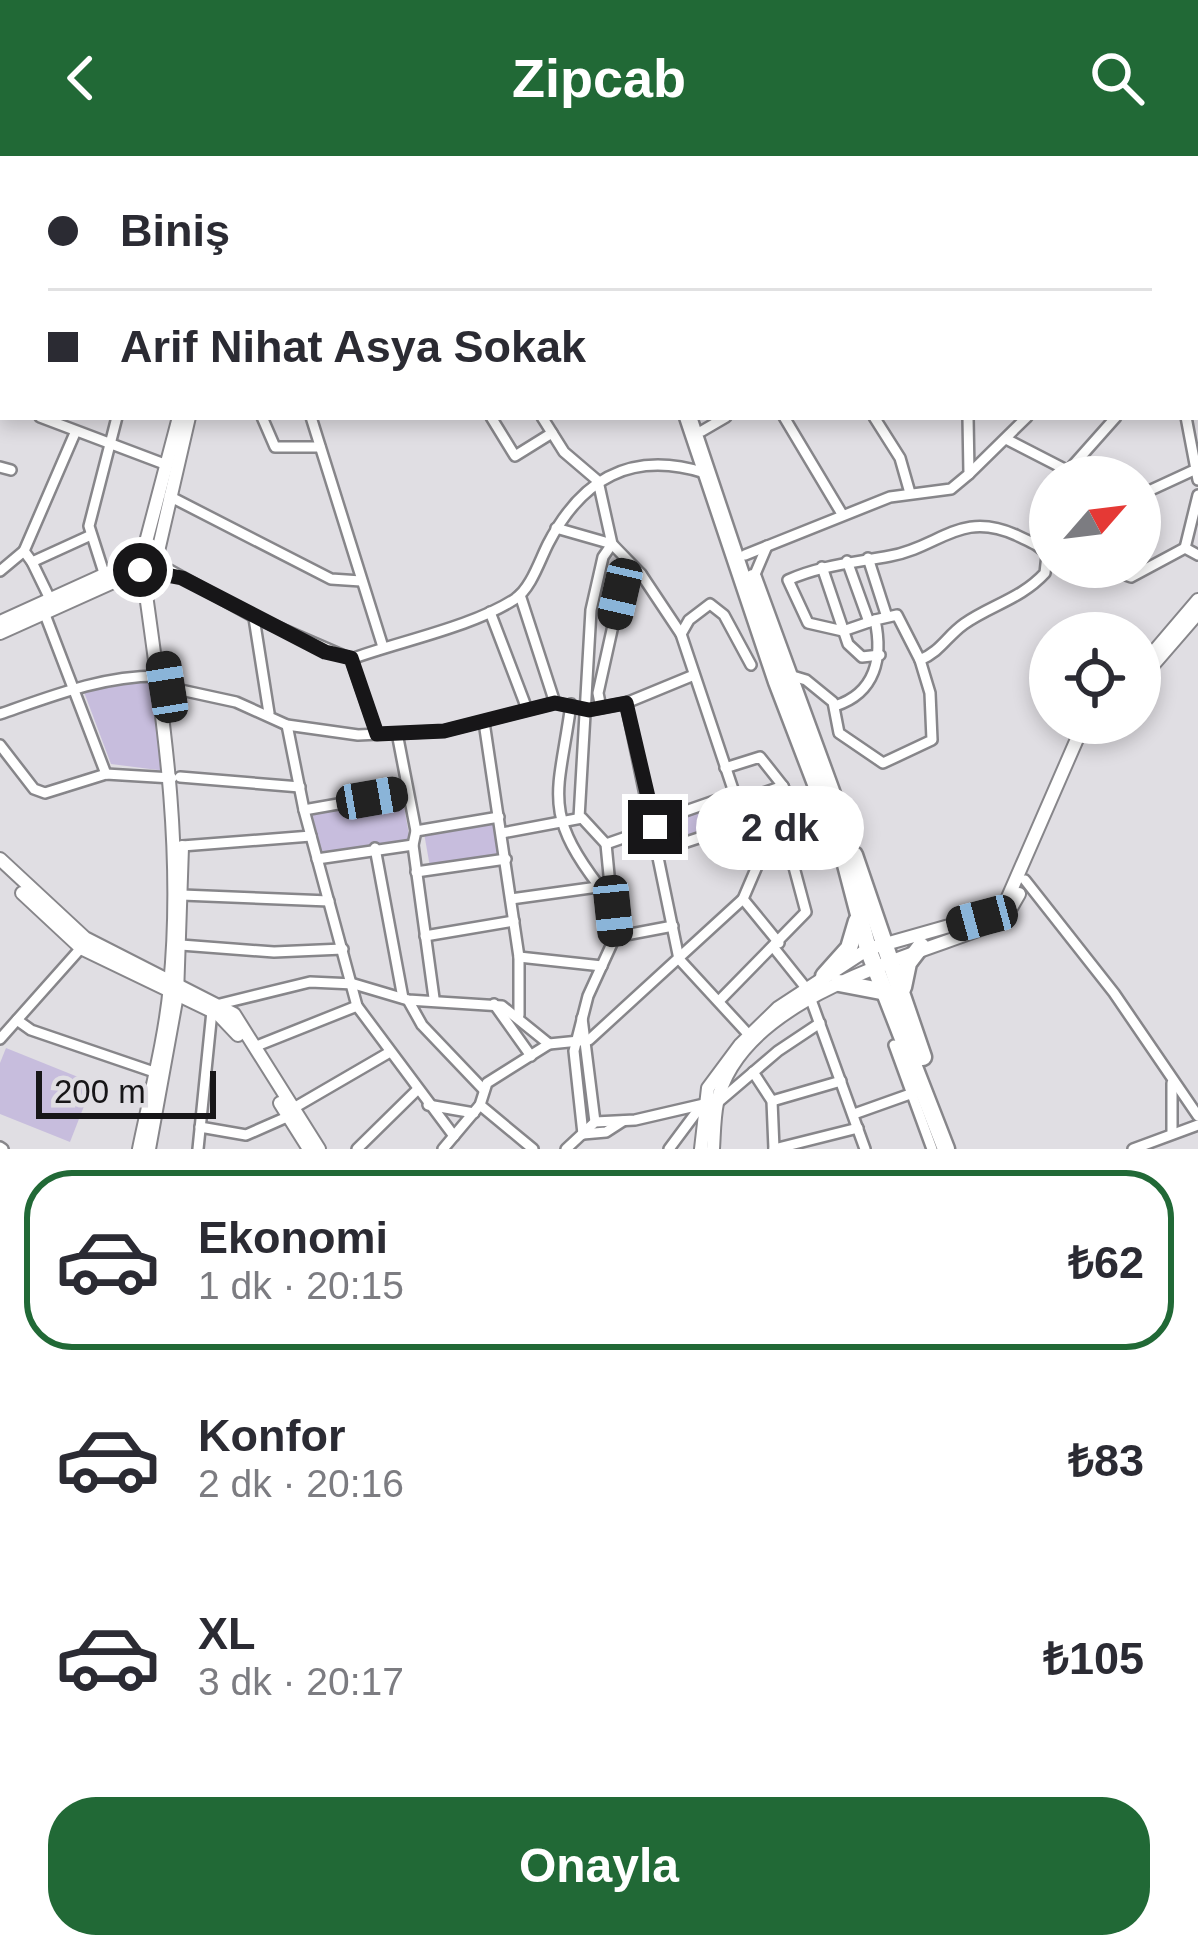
<!DOCTYPE html>
<html lang="tr">
<head>
<meta charset="utf-8">
<style>
	body { margin:0; font-family:Helvetica,sans-serif; background:#f7f7f7; color:#2b2b33; height:100vh; display:flex; flex-direction:column; font-size:45px; white-space:nowrap }
	* { box-sizing:border-box; margin:0 }
	p { font-size:39px; color:#7c7c81 }
	.icon { flex:none; width:66px; height:66px; fill:none; stroke:currentColor; stroke-width:2; stroke-linecap:round; stroke-linejoin:round }
	.map { position:relative; height:993px; overflow:hidden }
	.drawer { display:flex; flex-direction:column; background:#fff; flex:1 }
	.drawer>* { flex:none }
	.top-card { position:absolute; left:0px; top:0px; width:1200px; height:264px; box-shadow:0 6px 18px #0003; display:grid; align-content:center; height:264px; padding:0 48px; background:#fff }
	.needle { width:78px; rotate:62deg }
	.buttons { position:absolute; left:1029px; top:300px; display:grid; gap:24px }
	.buttons a { display:grid; place-items:center; width:132px; height:132px; border-radius:50%; background:#fff; box-shadow:0 6px 18px #0003; font-size:60px }
	.scale { position:absolute; left:36px; bottom:30px; width:180px; box-sizing:border-box; padding-left:12px; border:6px solid #171618; border-top:0; font-size:33px; line-height:42px; white-space:nowrap; color:#171618; -webkit-text-stroke:9px #e0dee3; paint-order:stroke }
	.end { position:absolute; width:54px; height:54px; margin:-27px; border:15px solid #171618; background:#fff; box-shadow:0 0 0 6px #fff }
	.from { border-radius:50% }
	.bubble { position:absolute; height:84px; border-radius:42px; background:#fff; box-shadow:0 6px 18px #0003; font-size:39px; font-weight:700; line-height:84px; text-align:center }
	.car { position:absolute; width:36px; height:72px; margin:-36px -18px; border-radius:15px; box-shadow:0 0 9px 3px #0007; background:linear-gradient(#222 24%,#8ab4d8 0 40%,#222 0 76%,#8ab4d8 0 86%,#222 0) }
	.top-card b { display:flex; align-items:center; gap:42px; height:114px; font-size:45px }
	.top-card b+b { border-top:3px solid #e1e1e2 }
	.top-card i { width:30px; height:30px; background:#2b2b33 }
	ul { padding:21px 0 0; list-style:none }
	li { display:flex; align-items:center; gap:36px; height:180px; margin:0 24px 18px; padding:0 24px; border:6px solid transparent; border-radius:48px }
	li div { flex:1 }
	li b { display:block; font-size:45px }
	li em { font-style:normal; font-weight:700 }
	li.on { border-color:#216936 }
	li>.icon { width:108px; height:108px; stroke-width:1.5 }
	.primary-button { display:flex; gap:24px; margin-top:auto; padding:24px 48px }
	.primary-button a { flex:1; height:138px; border-radius:48px; background:#216936; color:#fff; font-size:48px; font-weight:700; line-height:138px; text-align:center }
	header { display:flex; justify-content:space-between; align-items:center; height:156px; padding:0 48px; background:#216936; color:#fff; font-size:54px; font-weight:700 }
	.map>svg:first-child { display:block }
	.green { fill:#c7bddd }
	.lines { fill:none; stroke-linecap:round; stroke-linejoin:round }
	.minor-casing { stroke:#87868a; stroke-width:14 }
	.major-casing { stroke:#87868a; stroke-width:16 }
	.highway-casing { stroke:#87868a; stroke-width:21 }
	.minor { stroke:#fff; stroke-width:9 }
	.major { stroke:#fff; stroke-width:12 }
	.highway { stroke:#fff; stroke-width:16 }
	.route { stroke:#171618; stroke-width:15 }
</style>
</head>
<body>
<header><svg class="icon" aria-label="back" viewBox="0 0 24 24"><path d="M15 5l-7 7 7 7"/></svg>Zipcab<svg class="icon" aria-label="search" viewBox="0 0 24 24"><circle cx="10" cy="10" r="6"/><path d="M15 15l6 6"/></svg></header>
<div class="map">
<svg width="1198" height="993" viewBox="0 0 1198 993">
	<rect width="100%" height="100%" fill="#e0dee3"/>
	<g class="green">
		<polygon points="129,524 155,527 166,615 111,608 84,536"/>
		<polygon points="402,640 410,684 321,698 312,656"/>
		<polygon points="733,643 740,665 663,690 659,668"/>
		<polygon points="493,665 501,700 430,711 424,677"/>
		<polygon points="6,892 93,927 70,986 0,958 0,907"/>
	</g>
	<g class="lines">
		<g class="minor-casing">
			<g id="minor">
				<polyline points="20,0 20,3"/>
				<polyline points="453,0 454,3"/>
				<polyline points="708,0 709,3"/>
				<polyline points="834,0 834,3"/>
				<polyline points="845,0 845,3"/>
				<polyline points="0,1 6,3"/>
				<polyline points="937,3 937,0"/>
				<polyline points="991,3 991,0"/>
				<polyline points="1197,28 1198,26"/>
				<polyline points="0,69 3,70"/>
				<polyline points="1197,204 1198,204"/>
				<polyline points="0,248 3,249"/>
				<polyline points="40,261 167,309"/>
				<polyline points="262,261 275,291 320,291"/>
				<polyline points="311,261 383,491"/>
				<polyline points="491,261 515,300 552,277"/>
				<polyline points="542,261 564,296 598,325 612,388 603,401 591,454 579,662"/>
				<polyline points="784,261 842,358"/>
				<polyline points="874,261 900,302 910,337"/>
				<polyline points="1186,261 1198,324"/>
				<polyline points="702,275 726,261"/>
				<polyline points="1006,283 1080,321"/>
				<polyline points="0,311 11,314"/>
				<polyline points="1068,315 1116,261"/>
				<polyline points="969,318 1027,261"/>
				<polyline points="1140,339 1192,315"/>
				<polyline points="1198,339 1185,392 1198,399"/>
				<polyline points="169,340 331,423 361,425"/>
				<polyline points="556,372 612,388 641,418 681,478"/>
				<polyline points="24,395 75,277"/>
				<polyline points="745,399 890,341 951,333 969,318 968,261"/>
				<polyline points="868,402 886,458"/>
				<polyline points="847,405 869,466"/>
				<polyline points="32,406 50,443"/>
				<path d="M157 407 254 461 351 503C400 485 472 471 515 443 531 432 539 406 548 388 582 322 632 294 705 317"/>
				<polyline points="822,411 848,488 862,501 880,499"/>
				<polyline points="1103,411 1131,421 1185,392"/>
				<polyline points="0,415 24,395 32,406 89,380"/>
				<polyline points="104,417 89,370 117,261"/>
				<polyline points="753,423 767,390"/>
				<polyline points="520,439 555,547"/>
				<polyline points="44,456 106,618"/>
				<polyline points="490,456 527,553"/>
				<polyline points="254,462 269,557"/>
				<polyline points="351,503 377,578"/>
				<polyline points="751,509 724,459 710,448 689,464 681,478 758,708"/>
				<path d="M786 518 806 524 833 546 839 577 883 607 932 584 930 537 920 504C941 495 946 481 964 468 991 449 1021 443 1045 417L1047 399C1039 388 1028 385 1016 379 960 354 940 391 890 400 854 407 822 409 788 424L808 467 843 475 875 464"/>
				<polyline points="167,531 236,546 287,569 358,579 444,575 555,547 589,554 626,547 694,519"/>
				<polyline points="626,547 679,803 749,879"/>
				<path d="M571 548C559 637 541 654 599 730"/>
				<path d="M835 550C876 537 883 501 875 464L897 459 920 504"/>
				<polyline points="601,552 598,537 620,438 641,418"/>
				<path d="M0 558C52 540 102 520 157 520"/>
				<polyline points="484,566 519,801 519,859"/>
				<polyline points="287,569 304,654 357,850 454,980"/>
				<polyline points="397,577 416,675 413,689 434,842"/>
				<polyline points="0,589 34,633 45,637 106,618 172,622"/>
				<polyline points="180,621 300,631"/>
				<polyline points="737,646 783,630"/>
				<polyline points="304,654 406,636"/>
				<polyline points="654,666 734,638"/>
				<polyline points="416,675 499,661"/>
				<polyline points="502,677 582,662 606,688 655,671"/>
				<polyline points="182,690 311,680"/>
				<polyline points="375,692 403,842"/>
				<polyline points="659,695 744,667"/>
				<polyline points="317,703 413,689"/>
				<polyline points="416,716 506,703"/>
				<polyline points="1025,724 1114,837 1198,960"/>
				<polyline points="182,739 329,745"/>
				<polyline points="511,743 605,730"/>
				<polyline points="743,743 779,787"/>
				<polyline points="425,780 514,765"/>
				<polyline points="615,781 673,770"/>
				<polyline points="181,789 274,796 343,793"/>
				<polyline points="774,792 806,832"/>
				<polyline points="519,801 602,810"/>
				<polyline points="810,841 865,993"/>
				<polyline points="408,844 422,869 483,933"/>
				<polyline points="719,845 806,756 791,700"/>
				<polyline points="220,848 310,826 354,828 408,844 502,850 549,888 589,884 743,743 758,708 809,691 783,630 760,601 725,612"/>
				<polyline points="494,848 531,900"/>
				<polyline points="582,862 595,966"/>
				<polyline points="17,864 31,874 154,916"/>
				<polyline points="0,883 81,792"/>
				<polyline points="894,889 932,993"/>
				<polyline points="254,891 357,850"/>
				<polyline points="753,916 772,945 774,993"/>
				<polyline points="772,945 841,925"/>
				<polyline points="716,948 778,895 820,867"/>
				<polyline points="428,949 474,957"/>
				<polyline points="480,949 533,993"/>
				<polyline points="292,953 390,896"/>
				<polyline points="854,958 913,937"/>
				<polyline points="200,971 246,979 287,961"/>
				<polyline points="1172,975 1172,927"/>
				<polyline points="583,978 574,895 588,840 615,781 606,688"/>
				<polyline points="583,978 606,976 623,965"/>
				<polyline points="0,991 3,993"/>
				<polyline points="198,993 212,855"/>
				<polyline points="357,993 416,935"/>
				<polyline points="443,993 480,949 487,927 549,888"/>
				<polyline points="566,993 595,966 635,964 704,948"/>
				<polyline points="669,993 701,950"/>
				<polyline points="774,993 858,972"/>
				<polyline points="1133,993 1198,969"/>
			</g>
		</g>
		<g class="major-casing">
			<g id="major">
				<polyline points="206,0 215,3"/>
				<polyline points="230,0 240,3"/>
				<polyline points="1129,0 1132,3"/>
				<polyline points="1145,0 1147,3"/>
				<polyline points="357,3 360,0"/>
				<polyline points="369,3 372,0"/>
				<polyline points="1197,58 1198,59"/>
				<polyline points="1197,69 1198,70"/>
				<circle cx="147" cy="408" r="9"/>
				<polyline points="142,401 179,261"/>
				<polyline points="156,404 189,261"/>
				<polyline points="0,466 139,403"/>
				<polyline points="0,477 140,414"/>
				<polyline points="1140,512 1198,444"/>
				<polyline points="1140,524 1198,457"/>
				<polyline points="0,703 85,782 234,858 319,993"/>
				<polyline points="22,737 81,792 218,858 238,879"/>
				<polyline points="280,947 309,993"/>
				<path d="M139 993C150 939 165 884 170 830 184 690 162 555 143 417"/>
				<polyline points="149,993 177,839 182,691"/>
				<polyline points="701,993 708,932 740,889 778,852 868,793 1002,755 1084,567"/>
				<path d="M713 993C714 978 714 961 717 947 740 838 919 800 1004 764L1019 738"/>
			</g>
		</g>
		<g class="highway-casing">
			<g id="highway">
				<polyline points="629,0 629,3"/>
				<polyline points="641,0 641,3"/>
				<polyline points="688,261 777,526 844,701 868,793 946,993"/>
				<polyline points="753,422 835,646"/>
				<polyline points="854,699 923,901"/>
				<polyline points="824,820 849,792 857,765"/>
				<polyline points="839,827 886,836"/>
				<polyline points="903,831 908,807 921,790"/>
			</g>
		</g>
		<use href="#minor" class="minor"/>
		<use href="#major" class="major"/>
		<use href="#highway" class="highway"/>
	</g>
	<g class="lines">
		<polyline class="route" points="140,414 182,422 325,496 351,502 377,578 444,575 555,547 589,554 626,547 655,671"/>
	</g>
</svg>
<div class="buttons">
<a><svg class="needle" viewBox="-14 -14 28 28"><path d="M0-13l5 13h-10z" fill="#e53935"/><path d="M0 13l5-13h-10z" fill="#7c7c81"/></svg></a>
<a><svg class="icon" aria-label="locate" viewBox="0 0 24 24"><circle cx="12" cy="12" r="6"/><path d="M12 2v4M12 18v4M2 12h4M18 12h4"/></svg></a>
</div>
<div class="scale">200 m</div>
<i class="end from" style="left:140px;top:414px"></i>
<i class="end" style="left:655px;top:671px"></i>
<div class="bubble" style="left:696px;top:630px;width:168px">2 dk</div>
<i class="car" style="left:620px;top:438px;rotate:193deg"></i>
<i class="car" style="left:167px;top:531px;rotate:351deg"></i>
<i class="car" style="left:372px;top:642px;rotate:80deg"></i>
<i class="car" style="left:613px;top:755px;rotate:174deg"></i>
<i class="car" style="left:982px;top:762px;rotate:255deg"></i>
<div class="top-card">
<b><i class="from"></i>Biniş</b>
<b><i></i>Arif Nihat Asya Sokak</b>
</div>
</div>
<section class="drawer">
<ul>
<li class="on"><svg class="icon" aria-label="car" viewBox="0 0 24 24"><path d="M5 17H2v-5l4-1 3-4h7l3 4 3 1v5h-3M9 17h6M6 11h13"/><circle cx="7" cy="17" r="2"/><circle cx="17" cy="17" r="2"/></svg><div><b>Ekonomi</b><p>1 dk · 20:15</p></div><em>₺62</em></li>
<li><svg class="icon" aria-label="car" viewBox="0 0 24 24"><path d="M5 17H2v-5l4-1 3-4h7l3 4 3 1v5h-3M9 17h6M6 11h13"/><circle cx="7" cy="17" r="2"/><circle cx="17" cy="17" r="2"/></svg><div><b>Konfor</b><p>2 dk · 20:16</p></div><em>₺83</em></li>
<li><svg class="icon" aria-label="car" viewBox="0 0 24 24"><path d="M5 17H2v-5l4-1 3-4h7l3 4 3 1v5h-3M9 17h6M6 11h13"/><circle cx="7" cy="17" r="2"/><circle cx="17" cy="17" r="2"/></svg><div><b>XL</b><p>3 dk · 20:17</p></div><em>₺105</em></li>
</ul>
<div class="primary-button"><a>Onayla</a></div>
</section>
</body>
</html>
